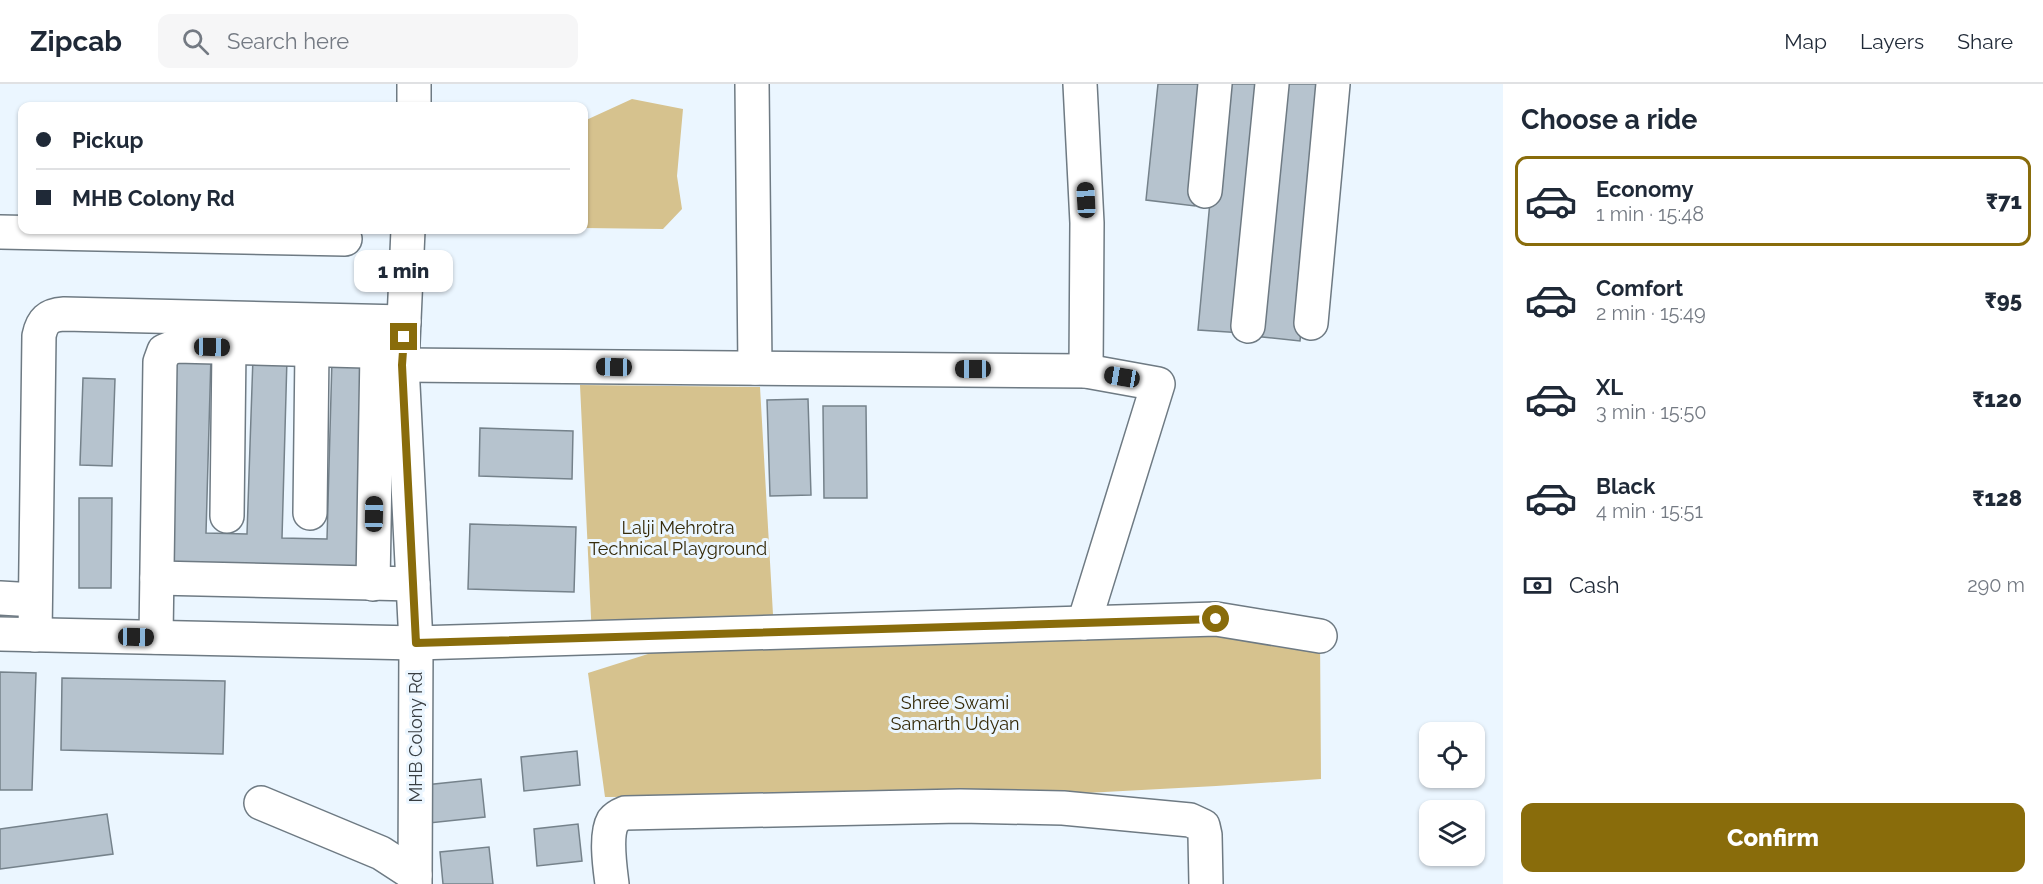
<!DOCTYPE html>
<html lang="en">
<head>
<meta charset="utf-8">
<style>
	body { margin:0; font-family:Raleway,sans-serif; background:#f6f6f7; color:#1f2937; height:100vh; display:flex; flex-direction:column; font-size:22px; white-space:nowrap }
	* { box-sizing:border-box; margin:0 }
	p { font-size:20px; color:#747a83 }
	.icon { flex:none; width:33px; height:33px; fill:none; stroke:currentColor; stroke-width:2; stroke-linecap:round; stroke-linejoin:round }
	.map { position:relative; flex:1; overflow:hidden }
	.drawer { display:flex; flex-direction:column; background:#fff; width:540px }
	.drawer>* { flex:none }
	.guide { position:absolute; left:18px; top:18px; width:570px; height:132px; border-radius:12px; box-shadow:0 2px 4px #0004; display:grid; align-content:center; height:132px; padding:0 18px; background:#fff }
	.controls { position:absolute; left:1419px; top:638px; display:grid; gap:12px }
	.controls a { display:grid; place-items:center; width:66px; height:66px; border-radius:12px; background:#fff; box-shadow:0 2px 4px #0004; font-size:30px }
	.end { position:absolute; width:27px; height:27px; margin:-14px; border:8px solid #896c0b; background:#fff; box-shadow:0 0 0 3px #fff }
	.from { border-radius:50% }
	.bubble { position:absolute; height:42px; border-radius:12px; background:#fff; box-shadow:0 2px 4px #0004; font-size:20px; font-weight:800; line-height:42px; text-align:center }
	.car { position:absolute; width:18px; height:36px; margin:-18px -9px; border-radius:8px; box-shadow:0 0 4px 2px #0007; background:linear-gradient(#222 24%,#8ab4d8 0 40%,#222 0 76%,#8ab4d8 0 86%,#222 0) }
	.guide b { display:flex; align-items:center; gap:21px; height:57px; font-size:22px }
	.guide b+b { border-top:2px solid #e0e1e3 }
	.guide i { width:15px; height:15px; background:#1f2937 }
	ul { padding:0; list-style:none }
	li { display:flex; align-items:center; gap:18px; height:90px; margin:0 12px 9px; padding:0 6px; border:3px solid transparent; border-radius:12px }
	li div { flex:1 }
	li b { display:block; font-size:22px }
	li em { font-style:normal; font-weight:800 }
	li.active { border-color:#896c0b }
	li>.icon { width:54px; height:54px; stroke-width:1.5 }
	h2 { padding:0 18px; font-size:27px; line-height:72px }
	.pay { display:flex; align-items:center; gap:15px; height:66px; padding:0 18px; font-size:22px }
	.pay p { margin-inline-start:auto }
	.button { display:flex; gap:12px; margin-top:auto; padding:12px 18px }
	.button a { flex:1; height:69px; border-radius:12px; background:#896c0b; color:#fff; font-size:24px; font-weight:800; line-height:69px; text-align:center }
	header { display:flex; align-items:center; gap:36px; box-sizing:border-box; height:84px; padding:0 30px; background:#fff; border-bottom:2px solid #e0e1e3 }
	header strong { font-size:28px }
	nav { display:flex; gap:33px; margin-inline-start:auto; font-size:21px }
	.search { width:420px; height:54px; background:#f6f6f7; display:flex; align-items:center; gap:15px; box-sizing:border-box; padding:0 21px; border-radius:12px; color:#747a83; font-size:22px }
	main { display:flex; flex:1; min-height:0 }
	.map>svg:first-child { display:block }
	.green { fill:#d6c28e }
	.building { fill:#b6c3ce; stroke:#75828b; stroke-width:1.5 }
	.lines { fill:none; stroke-linecap:round; stroke-linejoin:round }
	.minor-casing { stroke:#6e7a83; stroke-width:36 }
	.minor { stroke:#fff; stroke-width:33 }
	.route { stroke:#896c0b; stroke-width:8 }
	.labels { text-anchor:middle; dominant-baseline:central; stroke-width:6; stroke-linejoin:round; paint-order:stroke }
	.park-label { font-size:18px; fill:#352a09; stroke:#ebf6ff }
	.street-label { font-size:18px; fill:#383e42; stroke:#ebf6ff }
</style>
</head>
<body>
<header>
<strong>Zipcab</strong>
<div class="search"><svg class="icon" aria-label="search" viewBox="0 0 24 24"><circle cx="10" cy="10" r="6"/><path d="M15 15l6 6"/></svg>Search here</div>
<nav><a>Map</a><a>Layers</a><a>Share</a></nav>
</header>
<main>
<div class="map">
<svg width="1503" height="800" viewBox="0 0 1503 800">
	<rect width="100%" height="100%" fill="#ebf6ff"/>
	<g class="green">
		<polygon points="632,15 683,25 677,92 682,125 663,145 584,144 584,37"/>
		<polygon points="580,301 760,303 774,548 1320,552 1321,695 1216,702 975,715 842,712 605,713 588,589 708,551 592,554"/>
	</g>
	<g class="building">
		<polygon points="1158,0 1209,0 1195,122 1146,116"/>
		<polygon points="1221,0 1266,0 1243,249 1198,246"/>
		<polygon points="1280,0 1325,0 1300,257 1253,252"/>
		<polygon points="176,271 211,271 206,449 247,450 253,273 287,274 282,454 327,455 332,275 373,276 366,495 170,489"/>
		<polygon points="83,294 115,295 112,382 80,381"/>
		<polygon points="808,315 811,411 770,412 767,316"/>
		<polygon points="823,322 866,322 867,414 824,414"/>
		<polygon points="480,344 573,347 572,395 479,392"/>
		<polygon points="79,414 112,414 111,504 79,504"/>
		<polygon points="470,440 576,443 574,508 468,505"/>
		<polygon points="0,588 36,589 32,706 0,706"/>
		<polygon points="62,594 225,597 223,670 61,666"/>
		<polygon points="577,667 580,701 524,707 521,673"/>
		<polygon points="481,695 485,733 429,739 425,701"/>
		<polygon points="107,730 113,770 0,785 0,745"/>
		<polygon points="578,740 582,777 537,782 534,745"/>
		<polygon points="489,763 493,800 443,800 440,768"/>
	</g>
	<g class="lines">
		<g class="minor-casing">
			<g id="minor">
				<polyline points="752,0 755,284"/>
				<polyline points="1080,0 1087,139 1086,287"/>
				<polyline points="414,22 414,0"/>
				<polyline points="1205,107 1215,0"/>
				<polyline points="408,146 402,281 416,559 415,800"/>
				<polyline points="0,148 345,155"/>
				<polyline points="1311,239 1333,0"/>
				<polyline points="1248,242 1272,0"/>
				<polyline points="402,281 1086,287 1158,300 1084,539"/>
				<polyline points="310,429 312,266"/>
				<polyline points="227,432 229,263"/>
				<polyline points="157,494 413,500"/>
				<polyline points="373,500 377,268"/>
				<polyline points="0,514 35,516"/>
				<polyline points="0,550 416,559 1216,535 1320,552"/>
				<path d="M35 551 39 252C42 237 48 231 64 230L404 238"/>
				<polyline points="156,553 160,278 164,267 176,262 403,268"/>
				<polyline points="261,719 381,769 415,791"/>
				<path d="M612 800C610 784 605 751 613 737 616 733 620 731 625 729L960 722 1063 724 1190 736 1203 742 1205 751 1206 800"/>
			</g>
		</g>
		<use href="#minor" class="minor"/>
	</g>
	<g class="lines">
		<polyline class="route" points="404,253 402,281 416,559 1216,535"/>
	</g>
	<g class="labels">
		<g class="park-label">
			<text x="678" y="443">Lalji Mehrotra<tspan x="678" dy="21">Technical Playground</tspan></text>
			<text x="955" y="618">Shree Swami<tspan x="955" dy="21">Samarth Udyan</tspan></text>
		</g>
		<g class="street-label">
			<text transform="translate(415 653) rotate(-90)">MHB Colony Rd</text>
		</g>
	</g>
</svg>
<div class="controls">
<a><svg class="icon" aria-label="locate" viewBox="0 0 24 24"><circle cx="12" cy="12" r="6"/><path d="M12 2v4M12 18v4M2 12h4M18 12h4"/></svg></a>
<a><svg class="icon" aria-label="layers" viewBox="0 0 24 24"><path d="M12 4l9 5-9 5-9-5zM3 14l9 5 9-5"/></svg></a>
</div>
<i class="end from" style="left:1216px;top:535px"></i>
<i class="end" style="left:404px;top:253px"></i>
<div class="bubble" style="left:354px;top:166px;width:99px">1 min</div>
<i class="car" style="left:1086px;top:116px;rotate:357deg"></i>
<i class="car" style="left:212px;top:263px;rotate:91deg"></i>
<i class="car" style="left:614px;top:283px;rotate:271deg"></i>
<i class="car" style="left:973px;top:285px;rotate:270deg"></i>
<i class="car" style="left:1122px;top:293px;rotate:280deg"></i>
<i class="car" style="left:374px;top:430px;rotate:1deg"></i>
<i class="car" style="left:136px;top:553px;rotate:91deg"></i>
<div class="guide">
<b><i class="from"></i>Pickup</b>
<b><i></i>MHB Colony Rd</b>
</div>
</div>
<section class="drawer">
<h2>Choose a ride</h2>
<ul>
<li class="active"><svg class="icon" aria-label="car" viewBox="0 0 24 24"><path d="M5 17H2v-5l4-1 3-4h7l3 4 3 1v5h-3M9 17h6M6 11h13"/><circle cx="7" cy="17" r="2"/><circle cx="17" cy="17" r="2"/></svg><div><b>Economy</b><p>1 min · 15:48</p></div><em>₹71</em></li>
<li><svg class="icon" aria-label="car" viewBox="0 0 24 24"><path d="M5 17H2v-5l4-1 3-4h7l3 4 3 1v5h-3M9 17h6M6 11h13"/><circle cx="7" cy="17" r="2"/><circle cx="17" cy="17" r="2"/></svg><div><b>Comfort</b><p>2 min · 15:49</p></div><em>₹95</em></li>
<li><svg class="icon" aria-label="car" viewBox="0 0 24 24"><path d="M5 17H2v-5l4-1 3-4h7l3 4 3 1v5h-3M9 17h6M6 11h13"/><circle cx="7" cy="17" r="2"/><circle cx="17" cy="17" r="2"/></svg><div><b>XL</b><p>3 min · 15:50</p></div><em>₹120</em></li>
<li><svg class="icon" aria-label="car" viewBox="0 0 24 24"><path d="M5 17H2v-5l4-1 3-4h7l3 4 3 1v5h-3M9 17h6M6 11h13"/><circle cx="7" cy="17" r="2"/><circle cx="17" cy="17" r="2"/></svg><div><b>Black</b><p>4 min · 15:51</p></div><em>₹128</em></li>
</ul>
<div class="pay"><svg class="icon" aria-label="cash" viewBox="0 0 24 24"><path d="M3 7h18v10H3z"/><circle cx="12" cy="12" r="2"/></svg>Cash<p>290 m</p></div>
<div class="button"><a>Confirm</a></div>
</section>
</main>
</body>
</html>
